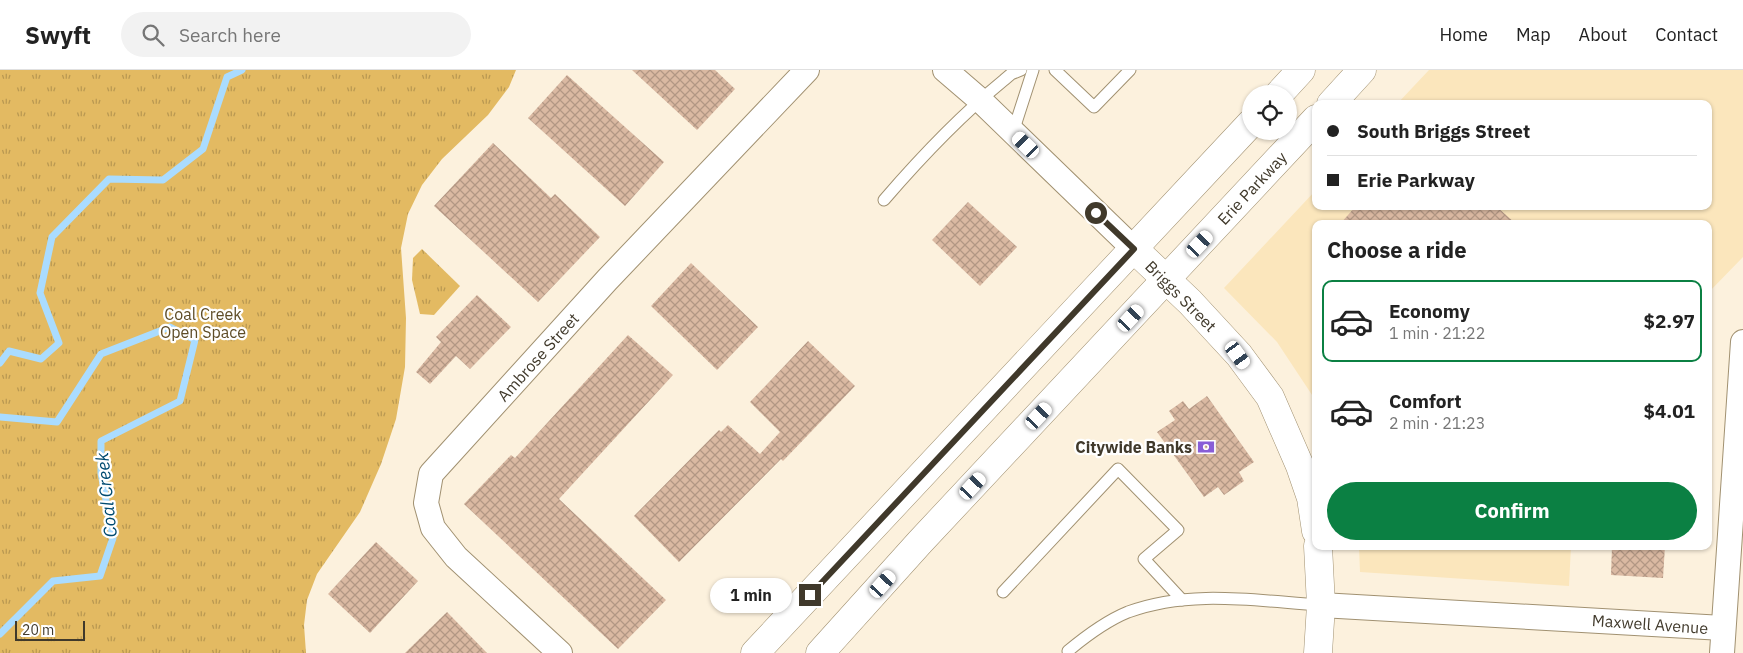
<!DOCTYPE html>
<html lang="en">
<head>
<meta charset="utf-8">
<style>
	body { margin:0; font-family:"IBM Plex Sans",sans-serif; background:#f2f2f2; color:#222; height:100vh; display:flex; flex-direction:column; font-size:19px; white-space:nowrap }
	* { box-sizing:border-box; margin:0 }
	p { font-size:16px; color:#767676 }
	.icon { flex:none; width:28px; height:28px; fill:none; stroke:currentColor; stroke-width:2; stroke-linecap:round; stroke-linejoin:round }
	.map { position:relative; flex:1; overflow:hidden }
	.panel { position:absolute; left:1312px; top:150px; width:400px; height:330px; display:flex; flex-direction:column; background:#fff; border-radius:10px; box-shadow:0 1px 4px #0004 }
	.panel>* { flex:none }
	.banner { position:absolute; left:1312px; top:30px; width:400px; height:110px; border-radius:10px; box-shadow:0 1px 4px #0004; display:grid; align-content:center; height:110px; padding:0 15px; background:#fff }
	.controls { position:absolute; left:1242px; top:15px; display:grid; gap:10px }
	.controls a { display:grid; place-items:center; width:55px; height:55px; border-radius:50%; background:#fff; box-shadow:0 1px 4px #0004; font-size:25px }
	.scale { position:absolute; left:15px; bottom:12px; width:70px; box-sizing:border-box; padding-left:5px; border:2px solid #40392b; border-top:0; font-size:14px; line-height:18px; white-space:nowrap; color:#40392b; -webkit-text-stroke:4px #fff; paint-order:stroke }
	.end { position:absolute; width:22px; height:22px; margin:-11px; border:6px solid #40392b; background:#fff; box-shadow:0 0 0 2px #fff }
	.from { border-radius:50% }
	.bubble { position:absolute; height:35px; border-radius:18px; background:#fff; box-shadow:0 1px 4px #0004; font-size:16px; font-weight:700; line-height:35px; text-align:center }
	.car { position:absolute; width:15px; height:30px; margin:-15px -8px; border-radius:6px; box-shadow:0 0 4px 1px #0007; background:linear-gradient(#fff 24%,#345 0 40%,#fff 0 76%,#345 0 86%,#fff 0) }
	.banner b { display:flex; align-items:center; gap:18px; height:48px; font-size:19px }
	.banner b+b { border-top:1px solid #e0e0e0 }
	.banner i { width:12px; height:12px; background:#222 }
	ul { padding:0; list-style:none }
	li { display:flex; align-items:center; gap:15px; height:82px; margin:0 10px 8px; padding:0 5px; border:2px solid transparent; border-radius:10px }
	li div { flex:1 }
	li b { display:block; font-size:19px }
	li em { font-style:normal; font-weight:700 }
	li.active { border-color:#0b8043 }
	li>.icon { width:45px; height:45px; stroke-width:1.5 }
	h2 { padding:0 15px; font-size:22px; line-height:60px }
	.cta { display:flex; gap:10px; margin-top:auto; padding:10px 15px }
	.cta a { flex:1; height:58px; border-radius:30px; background:#0b8043; color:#fff; font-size:20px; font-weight:700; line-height:58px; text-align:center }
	header { display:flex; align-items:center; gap:30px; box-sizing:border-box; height:70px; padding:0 25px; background:#fff; border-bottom:1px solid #e0e0e0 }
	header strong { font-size:24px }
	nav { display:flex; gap:28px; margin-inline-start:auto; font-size:18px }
	.search { width:350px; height:45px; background:#f2f2f2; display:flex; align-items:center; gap:12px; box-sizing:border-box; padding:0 18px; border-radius:28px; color:#767676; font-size:19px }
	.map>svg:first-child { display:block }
	.built { fill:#fbe6bc }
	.grass { fill:url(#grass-tufts) }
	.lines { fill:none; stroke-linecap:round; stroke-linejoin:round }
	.stream { stroke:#aadcff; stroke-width:7 }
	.building { fill:url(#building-cross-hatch) }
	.lane-casing { stroke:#a19171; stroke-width:13 }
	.street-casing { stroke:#a19171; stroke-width:26 }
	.secondary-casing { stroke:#a19171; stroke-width:29 }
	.lane { stroke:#fff; stroke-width:11 }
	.street { stroke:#fff; stroke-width:24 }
	.secondary { stroke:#fff; stroke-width:28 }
	.route { stroke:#40392b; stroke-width:6 }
	.labels { text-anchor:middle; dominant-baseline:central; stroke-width:4.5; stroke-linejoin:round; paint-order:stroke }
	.street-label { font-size:16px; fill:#40392b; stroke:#fff }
	.park-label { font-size:16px; fill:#5e4c26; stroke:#fff }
	.poi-label { font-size:16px; font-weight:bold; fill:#40392b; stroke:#fff; text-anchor:end }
	.water-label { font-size:18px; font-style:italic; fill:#004b71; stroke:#fff }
</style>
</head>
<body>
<header>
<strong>Swyft</strong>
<div class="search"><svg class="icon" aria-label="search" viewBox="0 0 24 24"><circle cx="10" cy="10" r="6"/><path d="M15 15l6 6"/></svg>Search here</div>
<nav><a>Home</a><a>Map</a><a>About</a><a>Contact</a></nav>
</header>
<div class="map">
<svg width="1743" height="583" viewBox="0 0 1743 583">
	<defs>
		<pattern id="grass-tufts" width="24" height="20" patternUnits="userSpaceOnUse" patternTransform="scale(1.25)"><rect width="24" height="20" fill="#e3ba62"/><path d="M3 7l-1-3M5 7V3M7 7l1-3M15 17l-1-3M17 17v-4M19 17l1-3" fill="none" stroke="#b99851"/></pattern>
		<pattern id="building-cross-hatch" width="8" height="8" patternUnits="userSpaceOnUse" patternTransform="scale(1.25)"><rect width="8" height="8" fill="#dab9a2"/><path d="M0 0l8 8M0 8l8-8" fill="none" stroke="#b29784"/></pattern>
	</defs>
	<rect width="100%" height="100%" fill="#fcf1dd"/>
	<g class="built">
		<polygon points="1429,0 1743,0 1743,187 1709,222 1709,154 1316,154 1316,331 1277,272 1224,218 1316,120 1316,136 1709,136 1709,34 1397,34"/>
		<polygon points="1359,476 1571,476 1569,516 1360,502"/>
	</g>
	<g class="grass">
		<polygon points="0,0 516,0 509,17 488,45 442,89 422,115 408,144 401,178 406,248 405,297 396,349 381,394 360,442 317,504 307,530 304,555 306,583 0,583"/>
		<polygon points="422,179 460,216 434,245 420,244 412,210 413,188"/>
	</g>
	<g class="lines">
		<g class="stream">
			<polyline points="0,293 9,281 41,289 59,273 40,223 52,167 109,109 163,110 203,79 227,7 242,0"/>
			<polyline points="0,347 57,352 101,284 170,257 195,270 180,331 101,371 101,403 113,468 100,506 53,511 0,564"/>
		</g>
	</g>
	<g class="building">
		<polygon points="632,0 715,0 735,19 697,60"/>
		<polygon points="567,5 664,92 625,136 528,48"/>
		<polygon points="493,73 551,128 555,124 600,167 538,232 434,136"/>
		<polygon points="968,132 1017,177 980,216 932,170"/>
		<polygon points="1356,136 1496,136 1516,154 1340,154"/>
		<polygon points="691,193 758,257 717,300 651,236"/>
		<polygon points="477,225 511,257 470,299 456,286 430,314 416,302 441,272 436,267"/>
		<polygon points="628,265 673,305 559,429 666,530 618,579 464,434 511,385 515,388"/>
		<polygon points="808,271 855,316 783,391 781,389 679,492 634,446 719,360 721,362 728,355 760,384 780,362 750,332"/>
		<polygon points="1207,326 1254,392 1239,402 1244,411 1224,425 1218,417 1204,427 1157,362 1175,350 1169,341 1183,331 1189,339"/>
		<polygon points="376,472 418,511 370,563 328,524"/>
		<polygon points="1612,476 1665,476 1663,508 1611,505"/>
		<polygon points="447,542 487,583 405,583"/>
	</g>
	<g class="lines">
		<g class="lane-casing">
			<g id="lane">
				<polyline points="1055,0 1094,37 1130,0"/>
				<polyline points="1013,62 1033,0"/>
				<path d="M884 130C921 87 960 46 1004 10L1011 4 1021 0"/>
				<polyline points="1003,522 1118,399 1178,460 1144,489 1182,530"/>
				<path d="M1068 581C1086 566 1106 551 1128 542 1190 519 1257 531 1321 535"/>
			</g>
		</g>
		<g class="street-casing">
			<g id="street">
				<polyline points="945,0 980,30 1134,179"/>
				<polyline points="1321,535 1723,558"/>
				<polyline points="560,583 456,487 433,458 426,433 431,404 607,210 807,0"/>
				<polyline points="1722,583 1743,272"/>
			</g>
		</g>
		<g class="secondary-casing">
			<g id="secondary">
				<polyline points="1279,24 1301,0"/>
				<polyline points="1331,34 1362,0"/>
				<polyline points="1134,179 1190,232 1239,285 1270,327 1300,396 1311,428 1316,461"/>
				<polyline points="1318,476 1321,535 1318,583"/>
				<polyline points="755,583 1251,53"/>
				<polyline points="820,583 920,472 1316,49"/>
			</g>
		</g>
		<use href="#lane" class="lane"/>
		<use href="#street" class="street"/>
		<use href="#secondary" class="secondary"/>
	</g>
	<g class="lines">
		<polyline class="route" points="810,525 1134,179 1096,143"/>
	</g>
	<defs>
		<g id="bank-bare" transform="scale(1.35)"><path d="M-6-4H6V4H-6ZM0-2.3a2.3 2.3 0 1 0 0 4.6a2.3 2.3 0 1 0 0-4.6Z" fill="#885dd7" stroke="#fff" stroke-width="2.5" paint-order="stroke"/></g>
	</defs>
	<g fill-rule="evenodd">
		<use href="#bank-bare" x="1206" y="377"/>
	</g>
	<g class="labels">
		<g class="street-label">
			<text transform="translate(1252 118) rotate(-47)">Erie Parkway</text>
			<text transform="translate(1181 226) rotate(45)">Briggs Street</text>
			<text transform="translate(538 287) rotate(-48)">Ambrose Street</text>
			<text transform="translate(1650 554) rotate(4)">Maxwell Avenue</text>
		</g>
		<g class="park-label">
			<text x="203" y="244">Coal Creek<tspan x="203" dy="18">Open Space</tspan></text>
		</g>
		<g class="poi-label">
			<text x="1192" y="377">Citywide Banks</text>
		</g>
		<g class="water-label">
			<text transform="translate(106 425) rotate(-96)">Coal Creek</text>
		</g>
	</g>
</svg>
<div class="controls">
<a><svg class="icon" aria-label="locate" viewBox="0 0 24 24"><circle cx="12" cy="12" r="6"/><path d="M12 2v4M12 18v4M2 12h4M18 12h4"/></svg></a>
</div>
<div class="scale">20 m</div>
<i class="end from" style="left:1096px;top:143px"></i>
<i class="end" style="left:810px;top:525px"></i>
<div class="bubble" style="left:710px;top:508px;width:82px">1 min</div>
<i class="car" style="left:1026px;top:75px;rotate:314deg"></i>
<i class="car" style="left:1200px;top:174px;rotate:43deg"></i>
<i class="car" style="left:1131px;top:248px;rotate:43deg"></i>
<i class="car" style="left:1238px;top:285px;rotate:144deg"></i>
<i class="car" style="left:1039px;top:346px;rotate:43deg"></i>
<i class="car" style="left:973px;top:416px;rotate:43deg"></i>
<i class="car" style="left:883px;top:514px;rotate:42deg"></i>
<div class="banner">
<b><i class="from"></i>South Briggs Street</b>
<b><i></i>Erie Parkway</b>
</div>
<section class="panel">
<h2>Choose a ride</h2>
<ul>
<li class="active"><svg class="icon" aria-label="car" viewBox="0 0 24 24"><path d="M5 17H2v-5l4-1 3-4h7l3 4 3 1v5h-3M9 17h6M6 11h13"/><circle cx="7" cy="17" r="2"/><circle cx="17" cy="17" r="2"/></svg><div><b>Economy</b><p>1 min · 21:22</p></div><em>$2.97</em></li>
<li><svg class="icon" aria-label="car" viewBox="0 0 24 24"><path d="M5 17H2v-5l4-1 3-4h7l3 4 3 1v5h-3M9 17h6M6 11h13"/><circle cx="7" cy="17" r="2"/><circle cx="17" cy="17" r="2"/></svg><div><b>Comfort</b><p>2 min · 21:23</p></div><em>$4.01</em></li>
</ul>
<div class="cta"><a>Confirm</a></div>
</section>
</div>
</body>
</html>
